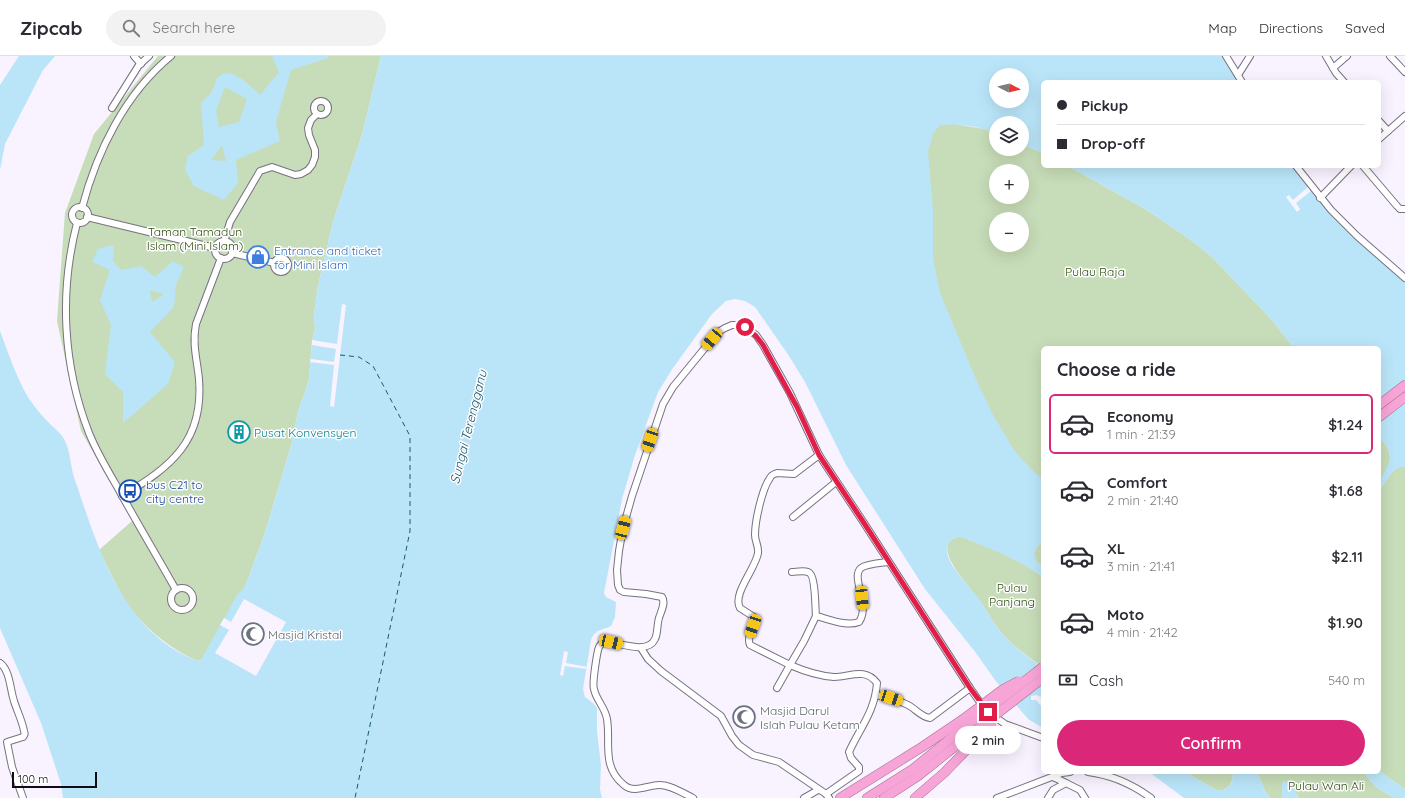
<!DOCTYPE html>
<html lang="en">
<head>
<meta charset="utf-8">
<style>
	body { margin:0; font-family:Quicksand,sans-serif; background:#f2f2f3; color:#2b2b33; height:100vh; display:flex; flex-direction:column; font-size:15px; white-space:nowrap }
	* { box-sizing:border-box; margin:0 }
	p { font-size:13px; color:#7c7c81 }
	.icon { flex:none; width:22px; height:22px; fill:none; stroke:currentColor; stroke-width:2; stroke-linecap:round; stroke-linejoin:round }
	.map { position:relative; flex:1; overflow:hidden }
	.drawer { position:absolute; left:1041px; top:290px; width:340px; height:428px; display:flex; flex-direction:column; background:#fff; border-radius:6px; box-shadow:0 4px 16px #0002 }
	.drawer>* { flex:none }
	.hud { position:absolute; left:1041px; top:24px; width:340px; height:88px; border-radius:6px; box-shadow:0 4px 16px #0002; display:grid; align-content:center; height:88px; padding:0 16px; background:#fff }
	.needle { width:26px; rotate:97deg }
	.fabs { position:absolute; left:989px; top:12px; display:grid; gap:8px }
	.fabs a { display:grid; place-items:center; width:40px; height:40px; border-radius:50%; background:#fff; box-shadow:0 4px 16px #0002; font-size:20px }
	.scale { position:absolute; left:12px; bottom:10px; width:85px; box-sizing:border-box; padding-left:4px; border:2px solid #0f0d13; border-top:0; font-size:11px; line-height:14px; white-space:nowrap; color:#0f0d13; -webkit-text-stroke:3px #fff; paint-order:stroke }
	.end { position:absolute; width:18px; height:18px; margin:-9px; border:5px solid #e11d48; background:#fff; box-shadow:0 0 0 2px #fff }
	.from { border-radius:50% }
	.bubble { position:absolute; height:28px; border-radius:14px; background:#fff; box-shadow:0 4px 16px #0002; font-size:13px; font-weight:600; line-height:28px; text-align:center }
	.car { position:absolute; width:12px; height:24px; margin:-12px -6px; border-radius:5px; box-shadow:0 0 3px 1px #0007; background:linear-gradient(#f5c518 24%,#345 0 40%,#f5c518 0 76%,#345 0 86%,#f5c518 0) }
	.hud b { display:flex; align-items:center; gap:14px; height:38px; font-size:15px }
	.hud b+b { border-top:1px solid #e1e1e2 }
	.hud i { width:10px; height:10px; background:#2b2b33 }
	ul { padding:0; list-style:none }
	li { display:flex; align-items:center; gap:12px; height:60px; margin:0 8px 6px; padding:0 8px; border:2px solid transparent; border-radius:6px }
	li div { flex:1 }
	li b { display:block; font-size:15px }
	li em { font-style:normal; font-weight:600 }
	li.selected { border-color:#db2777 }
	li>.icon { width:36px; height:36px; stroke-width:1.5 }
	h2 { padding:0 16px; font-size:18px; line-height:48px }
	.pay { display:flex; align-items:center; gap:10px; height:44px; padding:0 16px; font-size:15px }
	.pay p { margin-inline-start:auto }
	.button { display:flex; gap:8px; margin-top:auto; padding:8px 16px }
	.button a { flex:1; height:46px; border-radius:24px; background:#db2777; color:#fff; font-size:16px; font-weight:600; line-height:46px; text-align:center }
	header { display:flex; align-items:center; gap:24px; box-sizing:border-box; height:56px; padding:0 20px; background:#fff; border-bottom:1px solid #e1e1e2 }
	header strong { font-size:19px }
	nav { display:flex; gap:22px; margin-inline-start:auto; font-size:14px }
	.search { width:280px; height:36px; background:#f2f2f3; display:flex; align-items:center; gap:10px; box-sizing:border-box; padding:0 14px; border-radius:22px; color:#7c7c81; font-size:15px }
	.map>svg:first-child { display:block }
	.green { fill:#c7dcb8; fill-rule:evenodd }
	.water { fill:#bae5f9; fill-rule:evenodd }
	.pier { fill:#f8f3ff }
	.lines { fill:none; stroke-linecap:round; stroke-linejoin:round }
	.ferry { stroke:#1c576e; stroke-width:1; stroke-dasharray:5 4; stroke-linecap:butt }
	.minor-casing { stroke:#787182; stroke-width:8 }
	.highway-casing { stroke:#a67092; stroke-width:10 }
	.minor { stroke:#fff; stroke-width:6 }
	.highway { stroke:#f7a5d7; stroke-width:9 }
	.highway-bridge-casing { stroke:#a67092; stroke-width:10; stroke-linecap:butt }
	.highway-bridge { stroke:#f7a5d7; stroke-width:9 }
	.route { stroke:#e11d48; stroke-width:5 }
	.labels { text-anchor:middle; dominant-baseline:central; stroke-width:3; stroke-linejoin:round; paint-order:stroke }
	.park-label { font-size:12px; fill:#304e11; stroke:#fff }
	.shop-label { font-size:12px; fill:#366cbe; stroke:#fff; text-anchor:start }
	.culture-label { font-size:12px; fill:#0d838f; stroke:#fff; text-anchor:start }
	.transit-label { font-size:12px; fill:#164399; stroke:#fff; text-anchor:start }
	.worship-label { font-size:12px; fill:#5b616d; stroke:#fff; text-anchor:start }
	.water-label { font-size:13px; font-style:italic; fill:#1c576e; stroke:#fff }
</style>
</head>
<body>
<header>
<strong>Zipcab</strong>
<div class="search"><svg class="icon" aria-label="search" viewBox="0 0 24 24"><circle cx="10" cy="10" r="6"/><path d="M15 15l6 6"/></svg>Search here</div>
<nav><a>Map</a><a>Directions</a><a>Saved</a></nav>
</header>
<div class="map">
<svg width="1405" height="742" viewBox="0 0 1405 742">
	<rect width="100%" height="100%" fill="#f8f3ff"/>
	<g class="green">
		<path d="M158 0H381L362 79 333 166 318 230 314 259 315 273 312 284 309 324 298 356 291 390 265 477 245 531 295 563 198 605C174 595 152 578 135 558 121 542 109 513 99 494L132 465 81 375 57 265 65 157 94 78Z"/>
		<path d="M856 51 984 73 996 77V93H1022V88L1043 97V110H1068L1077 115 1147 154 1188 182 1211 200 1272 264 1294 292H1043V511L1036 505ZM996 115H1022V141H996ZM996 163H1022V189H996Z"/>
		<path d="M1379 381C1397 399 1390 408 1379 428Z"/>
		<polygon points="1400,410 1405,411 1405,733 1379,715 1379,435 1392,416"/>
		<path d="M957 481H962C990 492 1019 503 1043 521V612C1030 601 1016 593 1005 581 995 570 988 557 980 545 972 533 928 490 957 481Z"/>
		<path d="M1185 716H1233C1233 727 1229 734 1218 735Z"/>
		<polygon points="1257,716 1363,716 1376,731 1394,742 1299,742 1290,727 1282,731 1282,742 1270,742 1265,735"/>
	</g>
	<g class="water">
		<polygon points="19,0 55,0 43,14 5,88 0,114 0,29"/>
		<path d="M272 0H328V2L291 14 276 66 280 85 236 104 238 127 224 144 194 130 185 114 188 100 204 89 201 47C205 43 211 38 213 33 215 30 215 27 216 24 228 5 251 31 260 39L279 16ZM225 31 247 43 239 66 219 71 216 55ZM222 89 226 105 212 104V103Z"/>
		<path d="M381 0H1222L1240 26H1043V97L1022 88V67H996V77C979 71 957 66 939 70L933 78 928 96 933 154V201L940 237 976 323 992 357 1014 394 1030 412 1043 424V489L1041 488 1037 491 1034 499 1036 505 1043 511V521C1023 506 999 496 976 487 970 484 964 481 958 481 951 481 946 489 947 496 949 511 970 531 979 543 988 556 994 570 1005 581 1016 593 1030 602 1043 612V642L1037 639 1031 640V644H1036L1043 652V672L1028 663 995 624 976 597 925 533 846 409 805 326 787 297 755 251 745 245 735 243 726 245 712 258 673 312 658 336 635 399 622 443 604 537 606 541 616 546 615 561 611 570C602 575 596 572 591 584L583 633 585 641 593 647 597 652V675L601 709 600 733 602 742H63L61 728 41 667 0 572V275C8 296 19 329 32 347 37 354 43 361 50 368 54 372 61 377 64 383 71 395 70 411 75 424 99 494 122 576 198 605L201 604 237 539 245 531 265 477 291 390 298 356 309 324 312 284 315 273 314 259 318 230 333 166 362 79ZM996 19H1022V45H996Z"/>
		<path d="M1068 110H1294L1311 135 1364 188 1405 224V411H1400L1392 416 1379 435C1379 411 1404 406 1379 381V292H1294L1272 264 1211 200 1188 182 1147 154Z"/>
		<path d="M114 189 113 205 121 214 141 210 155 221 173 205 184 211 176 229 174 251 150 276 175 306 168 328 123 367V336L105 318 111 269 100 244 110 214 92 206 98 193ZM150 234 164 238 152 246Z"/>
		<polygon points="1379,715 1405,733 1405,742 1394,742 1376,731 1363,716 1379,716"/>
		<path d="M1149 716H1185L1218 735C1230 734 1233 727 1233 716H1257L1265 735 1270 742H1184Z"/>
		<polygon points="1284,725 1290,726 1299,742 1282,742 1282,728"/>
	</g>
	<g class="pier">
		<polygon points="1308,131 1311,135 1296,147 1300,153 1297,156 1286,141 1289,139 1293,144"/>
		<polygon points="342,248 346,249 334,351 330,350 334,309 310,306 311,303 334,306 336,293 312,289 312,284 337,288"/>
		<polygon points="244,543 286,566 256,620 215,597 229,574 220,569 224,562 231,566"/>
		<polygon points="564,595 568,596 566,607 587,611 586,613 565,610 563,620 560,619"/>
	</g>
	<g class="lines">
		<polyline class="ferry" points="340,299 359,301 373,310 410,380 410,475 355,742"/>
		<g class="minor-casing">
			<g id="minor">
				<polyline points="134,0 141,8"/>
				<polyline points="1226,0 1242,26"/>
				<polyline points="1326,0 1336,17 1344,26"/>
				<polyline points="1390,0 1405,16"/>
				<polyline points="1333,12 1347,0"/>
				<polyline points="1238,19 1250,0"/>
				<circle cx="321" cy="52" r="7"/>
				<polyline points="112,52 139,9 149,0"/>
				<polyline points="1379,65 1388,75"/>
				<polyline points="1379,83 1405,60"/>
				<polyline points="1296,110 1331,154 1357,180 1405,222"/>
				<polyline points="1363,110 1397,150 1400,153 1405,153"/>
				<polyline points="1320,142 1351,110"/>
				<circle cx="80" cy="159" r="8"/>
				<path d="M82 152C97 95 125 38 171 0"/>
				<polyline points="87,161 215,192"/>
				<path d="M77 167C59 237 63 310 89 377 97 397 108 415 119 434 137 467 157 500 176 534"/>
				<circle cx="224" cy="194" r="9"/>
				<polyline points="224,186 230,166 260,115 272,111 295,119 301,118 308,114 312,109 315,101 315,94 309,79 308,72 311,64 317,58"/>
				<polyline points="232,197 275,207"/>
				<circle cx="281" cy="209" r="7"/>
				<path d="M122 440C171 411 204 385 199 323 197 303 192 288 196 268L221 202"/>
				<polyline points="793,461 836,426"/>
				<path d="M792 516C796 516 803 514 808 516 816 518 815 552 816 560 829 563 846 571 859 566 871 549 850 521 861 512 866 508 881 507 888 506"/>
				<circle cx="182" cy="543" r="11"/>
				<path d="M816 560 804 585 790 609C804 615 819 620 834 621 850 621 865 611 877 627 875 655 860 672 849 696L851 702 859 711V715L826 738"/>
				<polyline points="641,592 648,603 661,615 721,660 732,680 739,689 753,699 779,706 826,738 829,742"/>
				<path d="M0 607C10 614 10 633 14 645 17 655 22 664 24 675 25 678 25 678 23 681L7 686 12 711 23 742"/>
				<path d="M777 632 790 609 750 589C746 581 755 570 754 561L740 552C732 538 756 512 758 497 759 491 755 485 755 479 755 465 762 433 770 422 771 419 774 418 777 417L794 418 819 399"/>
				<path d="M876 639C887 641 898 644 908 649 916 653 921 661 930 662L970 632"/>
				<polyline points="991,658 1005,668 1043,682"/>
				<path d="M1088 716C1112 719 1132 728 1151 742"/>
				<polyline points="1066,727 1080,734 1085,742"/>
				<path d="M693 742C683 737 671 729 659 729 648 729 634 738 624 729 601 710 611 687 607 663 605 651 596 644 594 633 592 628 597 596 599 591 601 587 603 586 606 585 619 587 648 599 655 583 658 577 657 568 659 562 661 555 666 547 662 541L646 538 624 536 620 534 618 529 617 514 619 495 623 472 632 440 663 348 673 331 718 276 725 272 732 269H739L745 271 756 279 763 289 790 337 819 399 864 467 970 632 984 652"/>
				<polyline points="804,742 818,734"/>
				<polyline points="997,742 1062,717 1070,716"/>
				<polyline points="1048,742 1053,734 1066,727 1053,721"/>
			</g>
		</g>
		<g class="highway-casing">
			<g id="highway">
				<polyline points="1379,349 1405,329"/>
				<polyline points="1379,361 1405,341"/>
				<polyline points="840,742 922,691 962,664"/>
				<polyline points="867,742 913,713 966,670"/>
				<polyline points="884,742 918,720 972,677"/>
				<polyline points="915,742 944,717 978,682"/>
			</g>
		</g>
		<use href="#minor" class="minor"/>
		<use href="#highway" class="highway"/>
		<g class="highway-bridge-casing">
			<g id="highway-bridge">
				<polyline points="962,664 1002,634 1019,625"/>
				<polyline points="966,670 1043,611"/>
				<polyline points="972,677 1043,622"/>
				<polyline points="978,682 992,668"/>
			</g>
		</g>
		<use href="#highway-bridge" class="highway-bridge"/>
	</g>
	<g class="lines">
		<polyline class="route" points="745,271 756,280 763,289 797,351 819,399 864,467 970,632 988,656"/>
	</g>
	<defs>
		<g id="shop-ring" transform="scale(1.15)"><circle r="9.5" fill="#fff" stroke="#3f7fe0" stroke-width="1.5"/><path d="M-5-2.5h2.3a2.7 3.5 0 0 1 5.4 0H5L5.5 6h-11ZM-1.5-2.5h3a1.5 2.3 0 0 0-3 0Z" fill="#3f7fe0"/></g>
		<g id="building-ring" transform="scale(1.15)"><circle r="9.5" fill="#fff" stroke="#0f9aa8" stroke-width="1.5"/><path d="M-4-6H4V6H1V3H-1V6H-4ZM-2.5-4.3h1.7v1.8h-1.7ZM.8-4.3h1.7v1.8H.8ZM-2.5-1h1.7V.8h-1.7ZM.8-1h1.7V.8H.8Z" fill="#0f9aa8"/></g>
		<g id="bus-ring" transform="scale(1.15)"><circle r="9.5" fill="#fff" stroke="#1a4fb4" stroke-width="1.5"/><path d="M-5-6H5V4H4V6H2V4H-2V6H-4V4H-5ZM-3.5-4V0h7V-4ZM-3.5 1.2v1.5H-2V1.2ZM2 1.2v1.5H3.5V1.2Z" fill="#1a4fb4"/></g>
		<g id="mosque-ring" transform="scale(1.15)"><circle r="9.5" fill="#fff" stroke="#6b7280" stroke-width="1.5"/><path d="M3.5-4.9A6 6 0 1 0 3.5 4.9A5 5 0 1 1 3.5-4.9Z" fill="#6b7280"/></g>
	</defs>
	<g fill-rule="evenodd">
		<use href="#shop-ring" x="258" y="201"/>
		<use href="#building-ring" x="239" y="376"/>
		<use href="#bus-ring" x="130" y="435"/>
		<use href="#mosque-ring" x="253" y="578"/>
		<use href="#mosque-ring" x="744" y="661"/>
	</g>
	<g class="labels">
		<g class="park-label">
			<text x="195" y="175">Taman Tamadun<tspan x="195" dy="14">Islam (Mini Islam)</tspan></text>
			<text x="1095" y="215">Pulau Raja</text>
			<text x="1012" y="531">Pulau<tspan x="1012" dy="14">Panjang</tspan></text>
			<text x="1326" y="729">Pulau Wan Ali</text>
		</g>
		<g class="shop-label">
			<text x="274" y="194">Entrance and ticket<tspan x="274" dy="14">for Mini Islam</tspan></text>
		</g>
		<g class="culture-label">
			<text x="254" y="376">Pusat Konvensyen</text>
		</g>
		<g class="transit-label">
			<text x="146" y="428">bus C21 to<tspan x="146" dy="14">city centre</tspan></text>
		</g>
		<g class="worship-label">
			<text x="268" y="578">Masjid Kristal</text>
			<text x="760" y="654">Masjid Darul<tspan x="760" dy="14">Islah Pulau Ketam</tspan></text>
		</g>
		<g class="water-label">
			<text transform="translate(468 371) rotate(-76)">Sungai Terengganu</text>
		</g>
	</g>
</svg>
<div class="fabs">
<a><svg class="needle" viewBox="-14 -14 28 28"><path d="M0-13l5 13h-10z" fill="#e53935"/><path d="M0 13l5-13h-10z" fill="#7c7c81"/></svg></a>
<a><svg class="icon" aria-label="layers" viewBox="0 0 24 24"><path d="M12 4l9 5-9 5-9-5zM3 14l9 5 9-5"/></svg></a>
<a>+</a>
<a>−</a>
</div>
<div class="scale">100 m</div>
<i class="end from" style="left:745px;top:271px"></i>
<i class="end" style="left:988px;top:656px"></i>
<div class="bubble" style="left:955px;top:670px;width:66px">2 min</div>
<i class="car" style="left:712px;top:283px;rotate:220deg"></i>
<i class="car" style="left:650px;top:384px;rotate:198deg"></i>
<i class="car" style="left:623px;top:472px;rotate:15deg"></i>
<i class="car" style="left:862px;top:542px;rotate:174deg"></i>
<i class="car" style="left:753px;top:570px;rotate:199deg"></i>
<i class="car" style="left:611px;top:586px;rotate:103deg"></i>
<i class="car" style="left:891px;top:642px;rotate:108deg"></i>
<div class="hud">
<b><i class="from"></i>Pickup</b>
<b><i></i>Drop-off</b>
</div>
<section class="drawer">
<h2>Choose a ride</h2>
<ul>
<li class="selected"><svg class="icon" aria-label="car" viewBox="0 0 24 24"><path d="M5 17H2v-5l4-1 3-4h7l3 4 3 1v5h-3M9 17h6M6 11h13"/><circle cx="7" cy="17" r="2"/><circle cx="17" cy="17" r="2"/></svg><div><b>Economy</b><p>1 min · 21:39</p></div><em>$1.24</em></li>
<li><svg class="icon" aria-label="car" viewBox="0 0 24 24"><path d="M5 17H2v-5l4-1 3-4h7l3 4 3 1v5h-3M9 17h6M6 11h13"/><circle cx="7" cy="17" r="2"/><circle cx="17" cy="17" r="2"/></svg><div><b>Comfort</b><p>2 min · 21:40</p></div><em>$1.68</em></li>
<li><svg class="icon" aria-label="car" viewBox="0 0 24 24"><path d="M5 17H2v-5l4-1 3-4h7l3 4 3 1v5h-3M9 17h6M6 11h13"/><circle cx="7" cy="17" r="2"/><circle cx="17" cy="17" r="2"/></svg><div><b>XL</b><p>3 min · 21:41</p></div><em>$2.11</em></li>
<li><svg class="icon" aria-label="car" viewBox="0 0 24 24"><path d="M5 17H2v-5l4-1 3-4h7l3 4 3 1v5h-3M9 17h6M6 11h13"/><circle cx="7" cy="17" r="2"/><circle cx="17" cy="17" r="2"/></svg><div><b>Moto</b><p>4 min · 21:42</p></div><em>$1.90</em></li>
</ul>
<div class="pay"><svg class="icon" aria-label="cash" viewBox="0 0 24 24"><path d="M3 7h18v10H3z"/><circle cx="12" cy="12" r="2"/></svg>Cash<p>540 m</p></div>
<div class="button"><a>Confirm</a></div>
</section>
</div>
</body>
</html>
